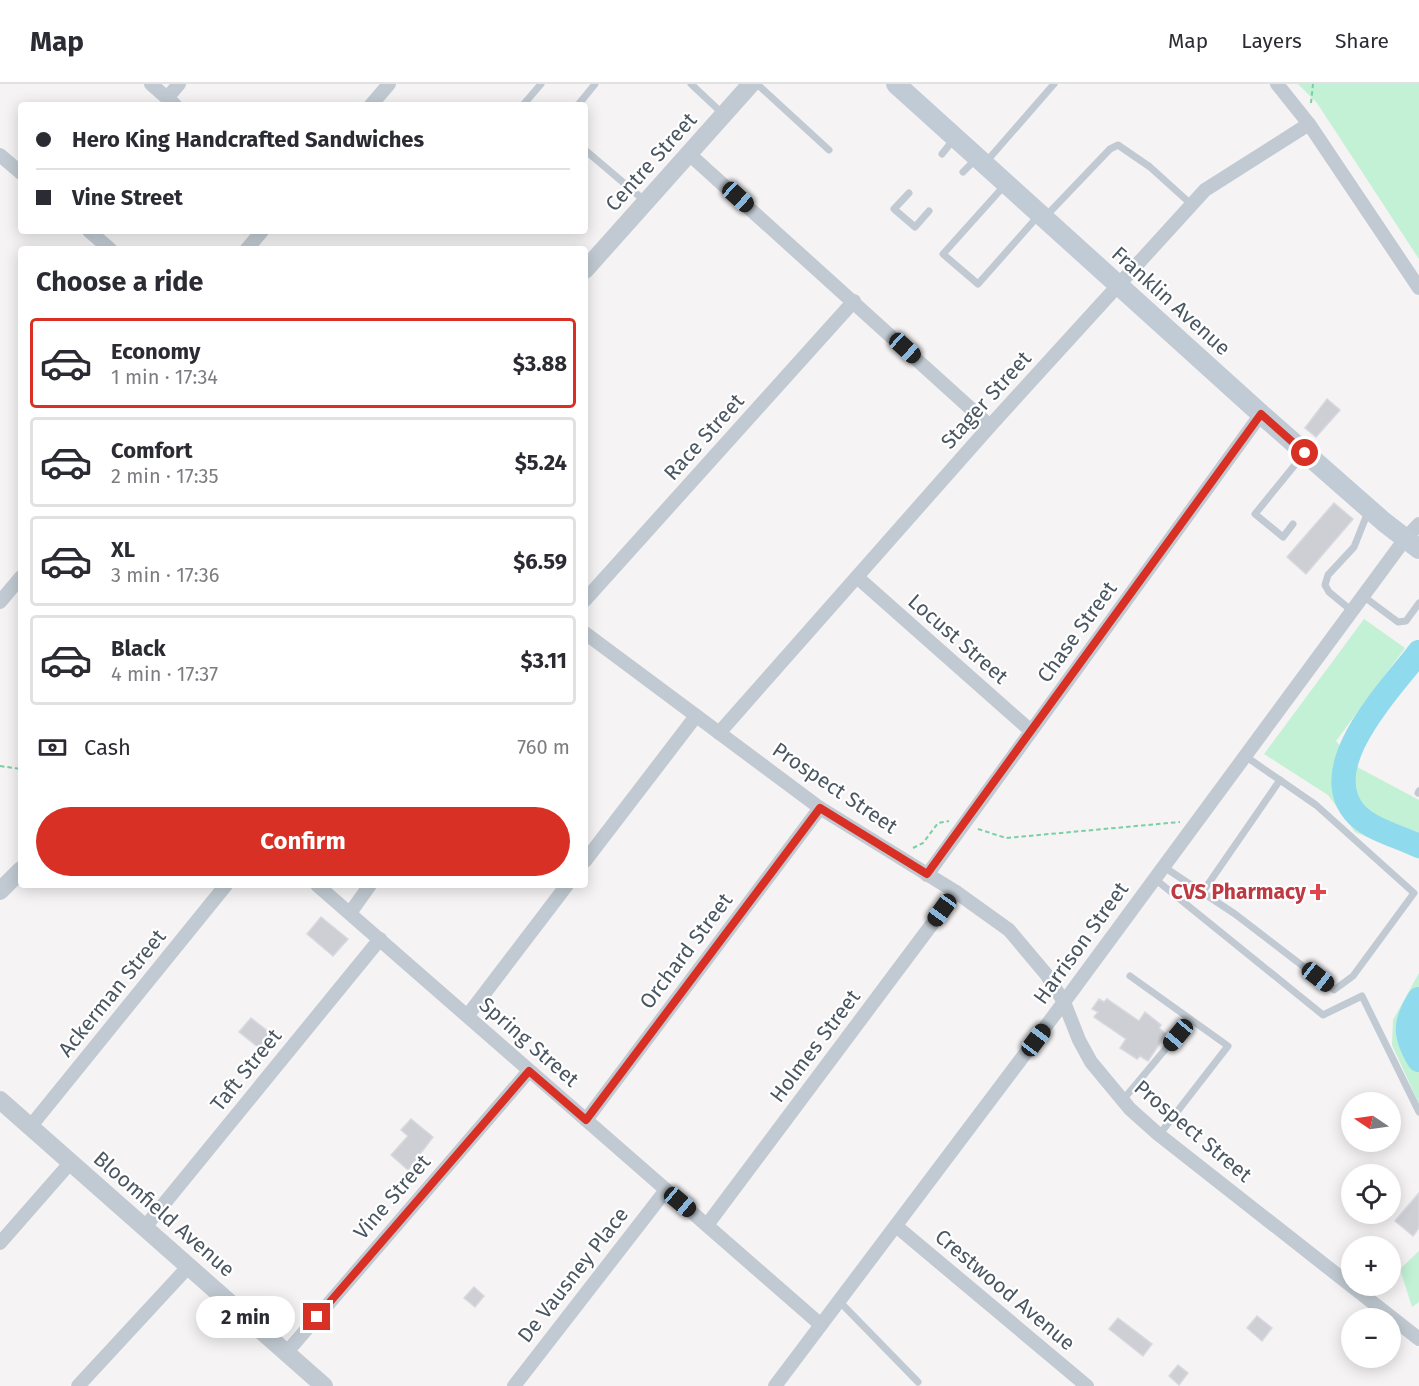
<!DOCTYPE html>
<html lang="en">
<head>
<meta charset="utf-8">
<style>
	body { margin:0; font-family:"Fira Sans",sans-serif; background:#f7f7f7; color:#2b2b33; height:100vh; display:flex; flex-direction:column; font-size:22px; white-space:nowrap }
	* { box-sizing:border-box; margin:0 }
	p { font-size:20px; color:#7c7c81 }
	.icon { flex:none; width:33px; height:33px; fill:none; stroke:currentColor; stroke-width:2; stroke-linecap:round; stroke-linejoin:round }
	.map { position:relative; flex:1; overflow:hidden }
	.drawer { position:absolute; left:18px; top:162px; width:570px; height:642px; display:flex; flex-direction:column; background:#fff; border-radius:6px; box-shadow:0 3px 15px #0003 }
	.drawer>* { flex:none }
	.guide { position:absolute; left:18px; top:18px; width:570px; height:132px; border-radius:6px; box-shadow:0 3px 15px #0003; display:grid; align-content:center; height:132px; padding:0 18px; background:#fff }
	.needle { width:39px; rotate:283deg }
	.buttons { position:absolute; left:1341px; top:1008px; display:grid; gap:12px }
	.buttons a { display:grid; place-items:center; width:60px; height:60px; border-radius:50%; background:#fff; box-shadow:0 3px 15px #0003; font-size:30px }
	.end { position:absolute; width:27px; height:27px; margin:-14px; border:8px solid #d93025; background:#fff; box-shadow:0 0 0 3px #fff }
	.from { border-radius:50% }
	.bubble { position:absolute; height:42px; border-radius:21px; background:#fff; box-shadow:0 3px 15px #0003; font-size:20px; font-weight:700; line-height:42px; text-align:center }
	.car { position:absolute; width:18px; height:36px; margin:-18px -9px; border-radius:8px; box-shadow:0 0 4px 2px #0007; background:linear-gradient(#222 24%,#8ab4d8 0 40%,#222 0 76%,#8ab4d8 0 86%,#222 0) }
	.guide b { display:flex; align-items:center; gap:21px; height:57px; font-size:22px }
	.guide b+b { border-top:2px solid #e1e1e2 }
	.guide i { width:15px; height:15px; background:#2b2b33 }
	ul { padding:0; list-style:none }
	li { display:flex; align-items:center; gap:18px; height:90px; margin:0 12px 9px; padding:0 6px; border:3px solid #e1e1e2; border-radius:6px }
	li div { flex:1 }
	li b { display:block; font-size:22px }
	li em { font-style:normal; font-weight:700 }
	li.selected { border-color:#d93025 }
	li>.icon { width:54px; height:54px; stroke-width:1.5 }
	h2 { padding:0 18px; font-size:27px; line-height:72px }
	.pay { display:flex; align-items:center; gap:15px; height:66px; padding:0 18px; font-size:22px }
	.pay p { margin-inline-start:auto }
	.button { display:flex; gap:12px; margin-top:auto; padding:12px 18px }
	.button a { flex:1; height:69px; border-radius:36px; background:#d93025; color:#fff; font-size:24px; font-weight:700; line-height:69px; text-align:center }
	header { display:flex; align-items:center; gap:36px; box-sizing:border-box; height:84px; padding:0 30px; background:#fff; border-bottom:2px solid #e1e1e2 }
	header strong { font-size:28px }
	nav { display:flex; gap:33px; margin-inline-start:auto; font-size:21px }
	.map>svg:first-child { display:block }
	.green { fill:#c3f1d5 }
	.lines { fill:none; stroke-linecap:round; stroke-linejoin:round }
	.river { stroke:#90daee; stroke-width:24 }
	.building { fill:#cdcfd5; stroke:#d7d9de; stroke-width:1.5 }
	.path { stroke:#7ad0a6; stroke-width:2; stroke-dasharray:4.5 3; stroke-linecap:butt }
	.service { stroke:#c1cad2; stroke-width:7 }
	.minor { stroke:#c1cad2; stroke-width:14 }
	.tertiary { stroke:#c1cad2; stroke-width:18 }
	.secondary { stroke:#c1cbd6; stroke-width:20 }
	.route { stroke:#d93025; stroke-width:8 }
	.health-dot { fill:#e0444e; stroke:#fff; stroke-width:2 }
	.labels { text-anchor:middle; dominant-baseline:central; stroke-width:4.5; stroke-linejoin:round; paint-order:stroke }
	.street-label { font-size:21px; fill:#4a5661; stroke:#fff }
	.health-label { font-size:21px; font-weight:bold; fill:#be3a42; stroke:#fff; text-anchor:end }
</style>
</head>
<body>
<header>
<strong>Map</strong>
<nav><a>Map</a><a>Layers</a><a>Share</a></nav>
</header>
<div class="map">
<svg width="1419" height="1302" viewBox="0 0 1419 1302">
	<rect width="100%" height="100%" fill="#f5f3f3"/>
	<g class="green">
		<polygon points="1298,0 1419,0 1419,175 1317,19"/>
		<polygon points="1364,535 1405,564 1336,657 1359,684 1419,716 1419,775 1355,748 1328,711 1264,670"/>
		<polygon points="1419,889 1419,1020 1392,961 1393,936"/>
		<polygon points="1419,1167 1419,1218 1412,1223 1400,1185"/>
	</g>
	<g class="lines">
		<g class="river">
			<path d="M1419 568C1391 605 1312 684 1357 731 1374 747 1398 752 1419 762"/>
			<path d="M1419 915C1404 939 1404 951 1419 976"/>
		</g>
	</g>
	<g class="building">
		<polygon points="1327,315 1340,326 1316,353 1305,344"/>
		<polygon points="1334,419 1353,435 1306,490 1287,473"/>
		<polygon points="321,833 348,855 333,872 307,850"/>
		<polygon points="1099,915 1104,918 1107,915 1139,937 1145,928 1161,941 1159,944 1166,950 1148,977 1140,972 1137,975 1120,964 1126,955 1094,933 1098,928 1092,925"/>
		<polygon points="251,934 274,952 263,967 239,948"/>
		<polygon points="411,1035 433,1053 408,1086 391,1071 408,1052 401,1046"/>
		<polygon points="1419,1109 1419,1144 1413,1152 1395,1137"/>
		<polygon points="474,1203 484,1212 475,1223 464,1214"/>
		<polygon points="1257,1232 1272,1244 1262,1257 1247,1244"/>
		<polygon points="1118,1234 1152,1260 1143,1272 1109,1245"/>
		<polygon points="1178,1281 1188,1289 1179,1301 1169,1292"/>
	</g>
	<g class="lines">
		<g class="path">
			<polyline points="1311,19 1313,0"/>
			<polyline points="0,682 21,685"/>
			<polyline points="978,745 1006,754 1180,738"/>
			<polyline points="913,764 923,759 938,739 949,737"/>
		</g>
		<g class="service">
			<polyline points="691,0 723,30"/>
			<polyline points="757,0 829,66"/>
			<polyline points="523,21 541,0"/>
			<polyline points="578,21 595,0"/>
			<polyline points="585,66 645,117"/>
			<polyline points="942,70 954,55"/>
			<polyline points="986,78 1054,0"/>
			<polyline points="963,88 976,75"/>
			<polyline points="1004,102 943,170 978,200 1039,131"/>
			<polyline points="909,109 894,125 915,143 929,127"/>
			<polyline points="1046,132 1110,65 1118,61 1150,83 1192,121"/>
			<polyline points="1293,440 1283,453 1255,430 1303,371"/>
			<polyline points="1363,512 1398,538 1406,537 1419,519"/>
			<polyline points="1352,527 1329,508 1325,501 1328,491 1354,463 1368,428"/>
			<polyline points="1418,709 1419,707"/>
			<polyline points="1164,783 1235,830 1334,906 1353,892 1414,809 1316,721 1245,672"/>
			<polyline points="1155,795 1323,931 1362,912 1419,1028"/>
			<polyline points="1202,809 1280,696"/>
			<polyline points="1130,892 1228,962 1159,1051"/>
			<polyline points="1122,1017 1189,937"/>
			<polyline points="839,1217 918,1298"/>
		</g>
		<g class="minor">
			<polyline points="151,0 175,21"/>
			<polyline points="1277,0 1309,40 1419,204"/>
			<polyline points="167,14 179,0"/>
			<polyline points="371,21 389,0"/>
			<polyline points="688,69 990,342"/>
			<polyline points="0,71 21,89"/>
			<polyline points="89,147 110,165"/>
			<polyline points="247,165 262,147"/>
			<polyline points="857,493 1031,647"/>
			<polyline points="585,516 854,217"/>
			<polyline points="0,518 21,493"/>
			<polyline points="585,549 820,724 956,808 1009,846 1046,890 1064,918 1079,956 1091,978 1130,1025 1158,1050 1419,1255"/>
			<polyline points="719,649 990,342 1205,106 1309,40"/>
			<polyline points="585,777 696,632"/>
			<polyline points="927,791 1261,330"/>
			<polyline points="317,801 821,1241"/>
			<polyline points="350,829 370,801"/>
			<polyline points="468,931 567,801"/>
			<polyline points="586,1036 820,724"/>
			<polyline points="30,1043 226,801"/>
			<polyline points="707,1141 956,808"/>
			<polyline points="896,1142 1087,1302"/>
			<polyline points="145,1143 380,855"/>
			<polyline points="0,1159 71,1078"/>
			<polyline points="287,1268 529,987"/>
			<polyline points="78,1302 189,1182"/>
			<polyline points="514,1302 666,1106"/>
			<polyline points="775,1302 1064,918 1405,455 1419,440"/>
		</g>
		<g class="tertiary">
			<polyline points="585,186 751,0"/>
			<polyline points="0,807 21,786"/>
			<polyline points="0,1016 324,1302"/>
		</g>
		<polyline class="secondary" points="896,0 1261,330 1384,438 1419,465"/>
	</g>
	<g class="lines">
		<polyline class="route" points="317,1233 529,987 586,1036 820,724 927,790 1261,330 1305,369"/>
	</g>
	<path class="health-dot" d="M1315 799h6v6h6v6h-6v6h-6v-6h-6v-6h6z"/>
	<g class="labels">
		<g class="street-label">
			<text transform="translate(651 78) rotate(-48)">Centre Street</text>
			<text transform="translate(1171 217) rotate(42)">Franklin Avenue</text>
			<text transform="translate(986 316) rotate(-48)">Stager Street</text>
			<text transform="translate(704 353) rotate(-48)">Race Street</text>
			<text transform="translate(1077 548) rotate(-54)">Chase Street</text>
			<text transform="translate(958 555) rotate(41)">Locust Street</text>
			<text transform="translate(835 704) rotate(34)">Prospect Street</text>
			<text transform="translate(1081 859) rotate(-54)">Harrison Street</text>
			<text transform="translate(686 867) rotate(-53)">Orchard Street</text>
			<text transform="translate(112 909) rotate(-51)">Ackerman Street</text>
			<text transform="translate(529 958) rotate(41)">Spring Street</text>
			<text transform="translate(815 962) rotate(-53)">Holmes Street</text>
			<text transform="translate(246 986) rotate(-51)">Taft Street</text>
			<text transform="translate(1193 1047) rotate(40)">Prospect Street</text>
			<text transform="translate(392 1113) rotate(-49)">Vine Street</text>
			<text transform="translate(164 1130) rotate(41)">Bloomfield Avenue</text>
			<text transform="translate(573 1191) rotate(-52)">De Vausney Place</text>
			<text transform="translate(1005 1206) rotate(40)">Crestwood Avenue</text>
		</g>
		<g class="health-label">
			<text x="1306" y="808">CVS Pharmacy</text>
		</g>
	</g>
</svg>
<div class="buttons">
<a><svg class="needle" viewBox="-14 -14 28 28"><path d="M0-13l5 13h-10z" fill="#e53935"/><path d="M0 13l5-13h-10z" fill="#7c7c81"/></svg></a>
<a><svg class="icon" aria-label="locate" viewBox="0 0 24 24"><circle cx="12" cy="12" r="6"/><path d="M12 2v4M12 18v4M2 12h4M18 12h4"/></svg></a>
<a>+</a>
<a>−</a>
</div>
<i class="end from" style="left:1305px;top:369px"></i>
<i class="end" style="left:317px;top:1233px"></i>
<div class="bubble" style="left:196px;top:1212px;width:99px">2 min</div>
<i class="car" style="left:738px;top:113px;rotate:132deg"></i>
<i class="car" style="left:905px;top:264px;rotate:132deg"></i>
<i class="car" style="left:942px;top:826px;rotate:216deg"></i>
<i class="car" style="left:1318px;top:893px;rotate:128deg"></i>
<i class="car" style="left:1178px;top:951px;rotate:220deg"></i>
<i class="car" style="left:1036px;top:956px;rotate:37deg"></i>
<i class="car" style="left:680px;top:1118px;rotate:130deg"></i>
<div class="guide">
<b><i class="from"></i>Hero King Handcrafted Sandwiches</b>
<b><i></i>Vine Street</b>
</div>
<section class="drawer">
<h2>Choose a ride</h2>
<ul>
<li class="selected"><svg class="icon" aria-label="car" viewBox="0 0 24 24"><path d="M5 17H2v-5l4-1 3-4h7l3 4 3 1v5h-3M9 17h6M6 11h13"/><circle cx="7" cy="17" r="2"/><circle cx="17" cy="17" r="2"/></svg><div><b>Economy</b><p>1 min · 17:34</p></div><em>$3.88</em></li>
<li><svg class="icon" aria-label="car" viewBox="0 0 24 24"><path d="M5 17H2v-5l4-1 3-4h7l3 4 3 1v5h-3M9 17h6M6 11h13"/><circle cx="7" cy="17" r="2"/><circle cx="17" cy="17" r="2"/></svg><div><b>Comfort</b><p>2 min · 17:35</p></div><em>$5.24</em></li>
<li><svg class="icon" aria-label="car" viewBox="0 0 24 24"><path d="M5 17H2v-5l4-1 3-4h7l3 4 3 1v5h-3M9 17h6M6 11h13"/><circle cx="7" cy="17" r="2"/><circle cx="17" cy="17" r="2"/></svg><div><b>XL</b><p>3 min · 17:36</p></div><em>$6.59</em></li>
<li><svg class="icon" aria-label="car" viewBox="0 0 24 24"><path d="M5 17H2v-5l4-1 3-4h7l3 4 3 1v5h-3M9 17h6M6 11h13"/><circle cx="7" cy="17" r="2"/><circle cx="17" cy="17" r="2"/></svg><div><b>Black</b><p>4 min · 17:37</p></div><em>$3.11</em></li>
</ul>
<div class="pay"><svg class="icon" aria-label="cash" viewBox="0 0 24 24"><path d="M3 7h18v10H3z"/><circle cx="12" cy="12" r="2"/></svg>Cash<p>760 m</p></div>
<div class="button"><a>Confirm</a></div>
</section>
</div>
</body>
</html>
